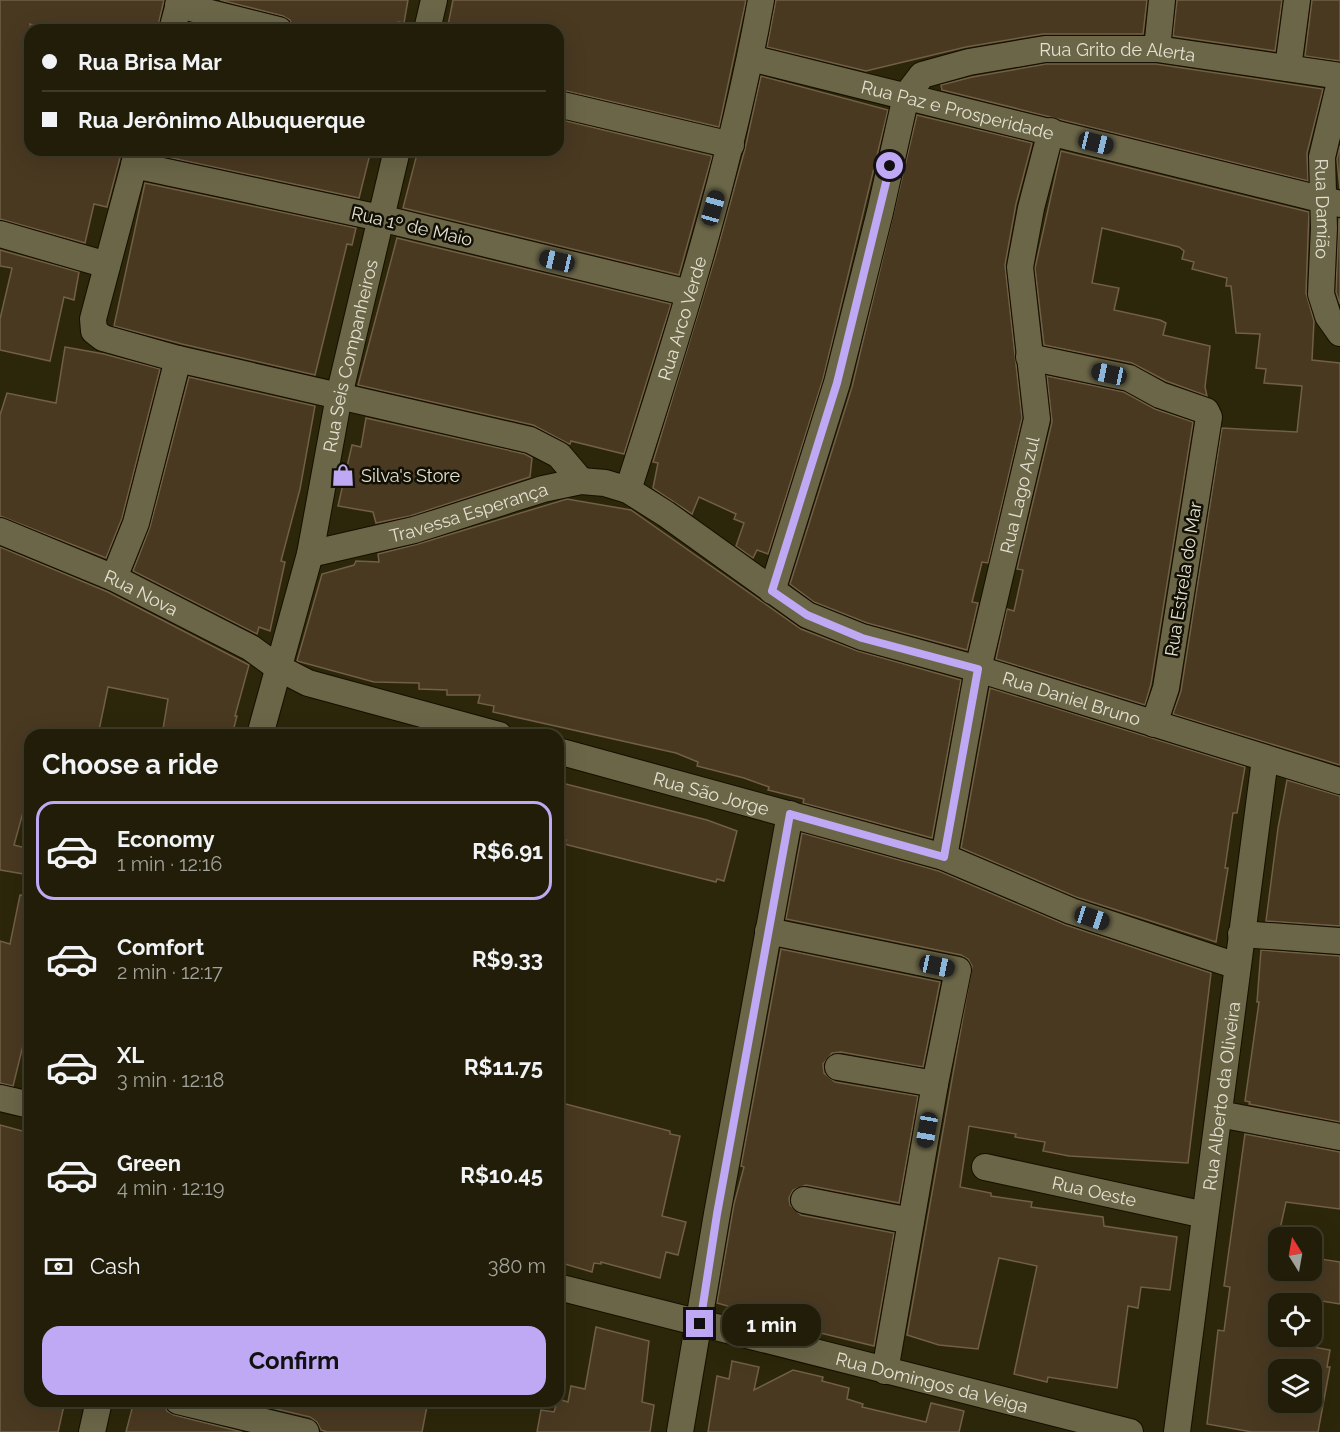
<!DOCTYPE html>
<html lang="en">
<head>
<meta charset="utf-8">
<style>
	body { margin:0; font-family:Raleway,sans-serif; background:#292612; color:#f1f3f6; height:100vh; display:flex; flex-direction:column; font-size:22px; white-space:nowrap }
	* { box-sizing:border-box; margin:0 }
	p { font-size:20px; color:#a2a29c }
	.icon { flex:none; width:33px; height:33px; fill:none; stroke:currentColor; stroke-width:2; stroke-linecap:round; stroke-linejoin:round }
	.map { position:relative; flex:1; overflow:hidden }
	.details { position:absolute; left:24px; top:729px; width:540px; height:678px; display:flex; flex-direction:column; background:#211d08; border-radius:18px; box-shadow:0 6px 24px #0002,0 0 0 2px #3e3b29 }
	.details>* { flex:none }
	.banner { position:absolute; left:24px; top:24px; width:540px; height:132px; border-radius:18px; box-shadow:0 6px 24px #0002,0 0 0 2px #3e3b29; display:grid; align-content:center; height:132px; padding:0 18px; background:#211d08 }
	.needle { width:39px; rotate:349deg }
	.fabs { position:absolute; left:1268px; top:1227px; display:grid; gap:12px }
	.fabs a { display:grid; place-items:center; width:54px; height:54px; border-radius:12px; background:#211d08; box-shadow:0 6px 24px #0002,0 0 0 2px #3e3b29; font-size:30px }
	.end { position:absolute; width:27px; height:27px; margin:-14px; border:8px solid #bfa8f4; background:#111; box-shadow:0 0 0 3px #111 }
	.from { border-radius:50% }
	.bubble { position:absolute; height:42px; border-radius:18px; background:#211d08; box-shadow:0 6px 24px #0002,0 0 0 2px #3e3b29; font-size:20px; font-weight:700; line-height:42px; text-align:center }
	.car { position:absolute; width:18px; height:36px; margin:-18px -9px; border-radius:8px; box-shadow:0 0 4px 2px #0007; background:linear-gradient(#222 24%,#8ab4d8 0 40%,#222 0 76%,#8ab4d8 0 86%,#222 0) }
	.banner b { display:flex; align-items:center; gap:21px; height:57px; font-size:22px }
	.banner b+b { border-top:2px solid #3e3b29 }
	.banner i { width:15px; height:15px; background:#f1f3f6 }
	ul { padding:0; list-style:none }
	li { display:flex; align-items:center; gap:18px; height:99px; margin:0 12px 9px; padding:0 6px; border:3px solid transparent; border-radius:18px }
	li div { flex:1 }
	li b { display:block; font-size:22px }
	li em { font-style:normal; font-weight:700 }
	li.active { border-color:#bfa8f4 }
	li>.icon { width:54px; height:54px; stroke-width:1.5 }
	h2 { padding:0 18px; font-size:27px; line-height:72px }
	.pay { display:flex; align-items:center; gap:15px; height:66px; padding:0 18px; font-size:22px }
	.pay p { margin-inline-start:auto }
	.button { display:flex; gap:12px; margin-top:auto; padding:12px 18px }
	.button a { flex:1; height:69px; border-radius:18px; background:#bfa8f4; color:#111; font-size:24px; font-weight:700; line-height:69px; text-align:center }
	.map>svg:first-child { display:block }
	.building { fill:#4a3921; stroke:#715f46; stroke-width:1.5; fill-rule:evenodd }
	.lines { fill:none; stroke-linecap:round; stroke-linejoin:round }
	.minor-casing { stroke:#150f00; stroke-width:28 }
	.minor { stroke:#6b6648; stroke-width:26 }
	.route { stroke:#bfa8f4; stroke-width:8 }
	.labels { text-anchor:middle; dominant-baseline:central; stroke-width:5; stroke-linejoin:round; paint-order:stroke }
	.street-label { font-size:18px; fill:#e4e1d1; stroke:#121005 }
	.poi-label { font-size:18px; fill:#e4e1d1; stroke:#121005; text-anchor:start }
</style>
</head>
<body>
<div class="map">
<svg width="1340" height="1432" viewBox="0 0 1340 1432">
	<rect width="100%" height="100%" fill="#2c270a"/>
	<g class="building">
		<polygon points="0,0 164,0 157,30 49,30 30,24 30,150 122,150 107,207 94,204 85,243 0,219"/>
		<polygon points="220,0 408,0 404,23 398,22 397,30 294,30 290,20 283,16"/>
		<polygon points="453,0 746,0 719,127 558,89 558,30 447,30"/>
		<polygon points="776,0 1147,0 1143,34 1043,34 966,47 866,71 767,47"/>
		<polygon points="1177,0 1282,0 1275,51 1173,36"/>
		<polygon points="1312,0 1340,0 1340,61 1305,56"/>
		<polygon points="189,23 217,30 188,30"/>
		<polygon points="1046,64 1156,64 1323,89 1307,153 1308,181 942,90 941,85 972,77"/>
		<polygon points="761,76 888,110 823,379 768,554 757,550 753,558 736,546 744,523 734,519 736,514 699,497 692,514 653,488 658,463 653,462 717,251 745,149"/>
		<polygon points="917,115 1032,143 1016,204 1005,265 1022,418 988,563 982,562 972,602 978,603 967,650 867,623 814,602 790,584 852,387"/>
		<polygon points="558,119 712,156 679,275 403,208 418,150 558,150"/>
		<polygon points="1340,146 1340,189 1337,159"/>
		<polygon points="153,150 371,150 359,198 153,154"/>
		<polygon points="1061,151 1309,212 1306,293 1314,321 1312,360 1340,363 1340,765 1173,714 1181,691 1222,428 1297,432 1302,386 1264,383 1266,369 1256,368 1260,334 1236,333 1231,286 1226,286 1227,278 1192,269 1194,262 1182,259 1184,251 1179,247 1102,228 1092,283 1119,288 1114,310 1160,320 1166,323 1163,335 1210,346 1205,387 1207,396 1166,381 1132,363 1044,345 1035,268"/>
		<polygon points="145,183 356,228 352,245 347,244 315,375 182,344 114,326"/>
		<polygon points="1339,219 1340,219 1340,304 1336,292"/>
		<polygon points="397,238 671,304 624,454 571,441 570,444 567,443 533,425 358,385"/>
		<polygon points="0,250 79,272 74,300 64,297 50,361 0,350 0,319 12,268 0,266"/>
		<polygon points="65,347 104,354 160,369 122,518 106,558 0,516 0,415 7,393 56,403"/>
		<polygon points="1047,376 1124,392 1155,409 1193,422 1151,684 1145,705 996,659 1007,609 1014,611 1023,570 1017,569 1052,422"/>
		<polygon points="189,377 315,406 300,489 281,561 285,562 270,631 259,627 257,634 133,571 150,527"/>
		<polygon points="366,418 525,454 532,458 530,477 410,516 376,523 373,512 338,506 352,445 361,447"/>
		<polygon points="567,499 631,510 801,629 858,651 961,680 932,838 803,803 804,799 768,790 769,787 744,778 697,766 698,762 676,753 493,712 494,706 478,703 480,695 447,695 447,690 419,689 419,683 374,682 297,661 322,574 354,565 356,561 379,562 378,554 418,544"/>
		<polygon points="0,547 108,592 249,665 235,716 237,716 232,735 162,735 168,699 108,687 98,735 30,735 30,787 14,845 30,849 30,875 0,870"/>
		<polygon points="990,688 1245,767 1237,813 1233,813 1225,868 1228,868 1216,942 1076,897 961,848"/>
		<polygon points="1287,780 1340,796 1340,926 1266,921 1278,828"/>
		<polygon points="558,782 707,820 737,831 724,881 717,879 716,882 564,844 566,840 558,838"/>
		<polygon points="802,833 939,871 1066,925 1211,973 1188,1163 1069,1156 1043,1151 1045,1142 1015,1137 1016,1134 969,1126 960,1187 991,1193 991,1196 1032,1202 1031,1207 1103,1217 1104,1226 1177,1237 1170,1290 1141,1287 1138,1308 1128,1306 1117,1388 1048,1377 1047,1382 1014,1374 1037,1266 999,1258 978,1349 939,1345 907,1335 972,966 968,959 961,955 786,919"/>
		<polygon points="20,895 30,896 30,1017 13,1086 0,1083 0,941 10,944"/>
		<polygon points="781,949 940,982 923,1067 841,1052 832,1053 823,1064 824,1073 835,1082 918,1096 899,1203 806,1185 793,1190 789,1198 790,1205 801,1215 894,1233 874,1346 751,1316 752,1313 717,1303 734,1204 744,1167 741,1166"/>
		<polygon points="1261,950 1340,956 1340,1122 1249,1104 1250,1102 1245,1101 1259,1002 1257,1002"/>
		<polygon points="558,1102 670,1131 670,1134 680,1136 662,1216 686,1222 678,1255 666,1252 660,1278 601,1262 601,1264 594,1263 592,1272 558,1262"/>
		<polygon points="0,1125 30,1133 30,1401 65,1401 58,1432 0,1432"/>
		<path d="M1245 1134 1340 1152V1209L1286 1202 1278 1238V1270H1311V1250L1322 1251 1320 1259 1340 1262V1304L1322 1301 1313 1347 1330 1350 1327 1367H1330L1318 1432H1252L1207 1424 1218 1330 1224 1331 1230 1287 1224 1286ZM1278 1304H1311V1336H1278ZM1278 1370H1311V1402H1278Z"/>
		<polygon points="596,1327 649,1341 642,1402 654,1405 650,1432 537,1432 541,1410 554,1412 558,1399 568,1402 571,1386 585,1389"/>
		<polygon points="732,1361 759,1367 754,1390 793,1370 823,1377 822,1381 849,1388 847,1399 863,1404 862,1407 926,1422 931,1403 964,1411 959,1432 708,1432 717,1376 729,1379"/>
		<polygon points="134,1401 163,1401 167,1411 174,1415 242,1432 126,1432"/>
		<polygon points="242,1401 428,1401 422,1432 327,1432 321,1430 317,1422 310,1417"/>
	</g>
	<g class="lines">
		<g class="minor-casing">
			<g id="minor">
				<polyline points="178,5 279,30"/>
				<polyline points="172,30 180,0"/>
				<polyline points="427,30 434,0"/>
				<polyline points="1157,49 1162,0"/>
				<path id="s1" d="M750 58 1340 204"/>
				<polyline points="1288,68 1297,0"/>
				<path id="s2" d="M1340 82 1322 157 1324 228 1321 294 1328 316 1340 333"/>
				<polyline points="558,104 731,145"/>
				<polyline points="138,150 93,319 94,331 103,338 178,359 530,440 559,455 581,481"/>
				<polyline points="134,165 380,218 689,293"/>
				<polyline points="0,234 107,265"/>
				<polyline points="1029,357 1129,378 1160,395 1206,411 1209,417 1166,688 1154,724"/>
				<path id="s3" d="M628 490C680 329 731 167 761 0"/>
				<path id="s4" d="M0 531 114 578 251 648 277 667 308 683 499 735"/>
				<path id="s5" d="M310 554 414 530 543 489 581 481 605 483 628 490 666 514 807 615 862 637 978 669 1340 781"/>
				<polyline points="114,578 136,523 178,359"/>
				<path id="s6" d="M772 591 837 383 880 212 906 96 922 75 969 62 1045 49H1157L1340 76"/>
				<path id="s7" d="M260 735 310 554 339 396 397 150"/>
				<path id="s8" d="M558 751 944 857 1071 911 1237 966"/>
				<path id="s9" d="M944 857 978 669 1037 419 1020 267 1031 208 1051 131"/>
				<polyline points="768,931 958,970 935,1084 838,1067"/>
				<polyline points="1241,934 1340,941"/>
				<polyline points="0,1098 30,1105"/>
				<polyline points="1219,1114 1340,1137"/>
				<path id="s10" d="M985 1167 1205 1215"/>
				<polyline points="804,1200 911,1221"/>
				<path id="s11" d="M558 1287 1130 1432"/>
				<polyline points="885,1371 935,1084"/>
				<polyline points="178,1401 306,1432"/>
				<polyline points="92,1432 99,1401"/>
				<polyline points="680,1432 717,1214 790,814"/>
				<path id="s12" d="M1177 1432 1265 759"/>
			</g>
		</g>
		<use href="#minor" class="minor"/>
	</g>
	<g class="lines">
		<polyline class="route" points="700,1324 717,1214 790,814 944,857 978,669 862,638 807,615 772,591 837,383 890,166"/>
	</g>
	<defs>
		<g id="shop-bare" transform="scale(1.8)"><path d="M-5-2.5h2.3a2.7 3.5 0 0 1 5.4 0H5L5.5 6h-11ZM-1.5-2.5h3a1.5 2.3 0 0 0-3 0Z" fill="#bfa8f4" stroke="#121005" stroke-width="2.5" paint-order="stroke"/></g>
	</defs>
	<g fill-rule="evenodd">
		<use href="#shop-bare" x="343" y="475"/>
	</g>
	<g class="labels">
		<g class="street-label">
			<text stroke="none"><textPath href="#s6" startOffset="738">Rua Grito de Alerta</textPath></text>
			<text stroke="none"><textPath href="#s1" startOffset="214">Rua Paz e Prosperidade</textPath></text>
			<text stroke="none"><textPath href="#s2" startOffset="129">Rua Damião</textPath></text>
			<text transform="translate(412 226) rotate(13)">Rua 1º de Maio</text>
			<text stroke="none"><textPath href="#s3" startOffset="180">Rua Arco Verde</textPath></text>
			<text stroke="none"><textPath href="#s7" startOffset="390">Rua Seis Companheiros</textPath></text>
			<text stroke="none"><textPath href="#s9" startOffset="370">Rua Lago Azul</textPath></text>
			<text stroke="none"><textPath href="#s5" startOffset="164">Travessa Esperança</textPath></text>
			<text transform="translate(1183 579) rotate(-81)">Rua Estrela do Mar</text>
			<text stroke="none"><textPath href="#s4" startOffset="154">Rua Nova</textPath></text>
			<text stroke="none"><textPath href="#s5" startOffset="825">Rua Daniel Bruno</textPath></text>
			<text stroke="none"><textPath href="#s8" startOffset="159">Rua São Jorge</textPath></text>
			<text stroke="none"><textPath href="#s12" startOffset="339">Rua Alberto da Oliveira</textPath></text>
			<text stroke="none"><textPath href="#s10" startOffset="112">Rua Oeste</textPath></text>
			<text stroke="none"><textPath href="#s11" startOffset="386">Rua Domingos da Veiga</textPath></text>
		</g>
		<g class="poi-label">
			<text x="361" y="475">Silva's Store</text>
		</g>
	</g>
</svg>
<div class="fabs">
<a><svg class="needle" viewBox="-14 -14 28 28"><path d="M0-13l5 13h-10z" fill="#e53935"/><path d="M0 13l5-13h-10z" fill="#a2a29c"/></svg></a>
<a><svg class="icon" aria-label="locate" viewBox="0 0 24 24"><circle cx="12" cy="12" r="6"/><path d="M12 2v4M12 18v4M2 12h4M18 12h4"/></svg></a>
<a><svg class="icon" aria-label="layers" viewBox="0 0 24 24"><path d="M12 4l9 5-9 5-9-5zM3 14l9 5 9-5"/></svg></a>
</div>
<i class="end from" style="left:890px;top:166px"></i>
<i class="end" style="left:700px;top:1324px"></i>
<div class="bubble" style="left:722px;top:1304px;width:99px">1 min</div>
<i class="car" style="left:1096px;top:143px;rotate:104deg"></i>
<i class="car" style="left:713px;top:208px;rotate:16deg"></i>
<i class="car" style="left:557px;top:261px;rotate:283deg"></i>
<i class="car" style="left:1109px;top:374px;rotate:282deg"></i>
<i class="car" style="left:1092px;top:918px;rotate:108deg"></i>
<i class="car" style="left:937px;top:966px;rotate:102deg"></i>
<i class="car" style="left:927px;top:1130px;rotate:190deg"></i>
<div class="banner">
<b><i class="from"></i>Rua Brisa Mar</b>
<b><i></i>Rua Jerônimo Albuquerque</b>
</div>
<section class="details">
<h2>Choose a ride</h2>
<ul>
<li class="active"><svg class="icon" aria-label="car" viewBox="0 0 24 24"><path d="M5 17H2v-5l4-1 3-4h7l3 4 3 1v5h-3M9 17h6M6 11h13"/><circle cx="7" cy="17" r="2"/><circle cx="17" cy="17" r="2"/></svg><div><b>Economy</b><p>1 min · 12:16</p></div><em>R$6.91</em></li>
<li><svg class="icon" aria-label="car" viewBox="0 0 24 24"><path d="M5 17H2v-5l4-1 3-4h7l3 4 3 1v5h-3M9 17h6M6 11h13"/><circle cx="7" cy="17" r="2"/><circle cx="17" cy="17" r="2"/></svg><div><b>Comfort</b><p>2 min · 12:17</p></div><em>R$9.33</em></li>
<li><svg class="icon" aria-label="car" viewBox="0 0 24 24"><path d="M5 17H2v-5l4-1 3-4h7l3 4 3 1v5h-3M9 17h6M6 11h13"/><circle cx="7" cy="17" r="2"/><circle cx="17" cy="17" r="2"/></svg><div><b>XL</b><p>3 min · 12:18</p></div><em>R$11.75</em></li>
<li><svg class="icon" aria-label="car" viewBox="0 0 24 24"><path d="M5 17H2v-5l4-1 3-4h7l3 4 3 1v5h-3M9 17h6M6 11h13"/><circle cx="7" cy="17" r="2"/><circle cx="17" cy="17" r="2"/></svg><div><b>Green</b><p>4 min · 12:19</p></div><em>R$10.45</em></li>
</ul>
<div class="pay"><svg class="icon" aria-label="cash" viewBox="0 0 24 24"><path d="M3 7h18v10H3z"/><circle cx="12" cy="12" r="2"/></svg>Cash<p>380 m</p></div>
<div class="button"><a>Confirm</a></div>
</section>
</div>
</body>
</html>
